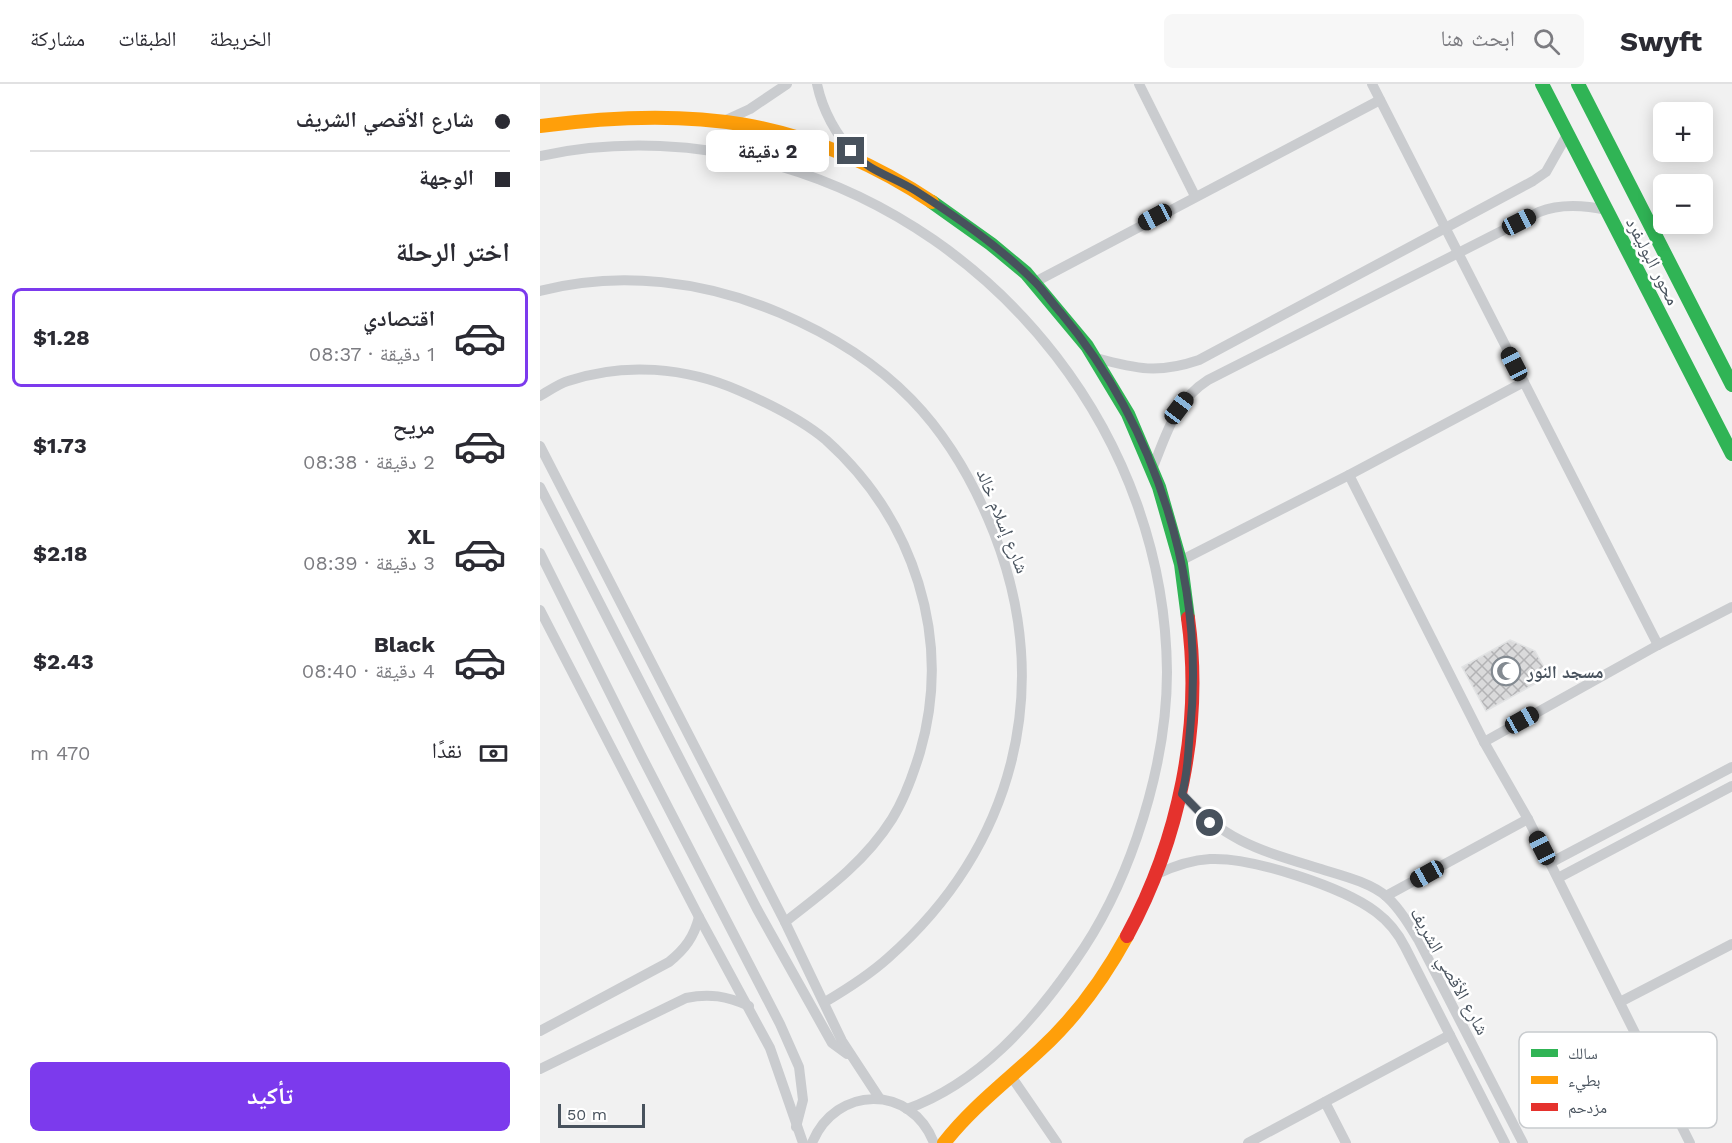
<!DOCTYPE html>
<html lang="ar">
<head>
<meta charset="utf-8">
<style>
	body { margin:0; font-family:"Work Sans","Noto Naskh Arabic",sans-serif; background:#f7f7f7; color:#2b2b33; direction:rtl; height:100vh; display:flex; flex-direction:column; font-size:22px; white-space:nowrap }
	* { box-sizing:border-box; margin:0 }
	p { font-size:20px; color:#7c7c81 }
	.icon { flex:none; width:33px; height:33px; fill:none; stroke:currentColor; stroke-width:2; stroke-linecap:round; stroke-linejoin:round }
	.map { position:relative; flex:1; overflow:hidden; direction:ltr }
	.details { display:flex; flex-direction:column; background:#fff; width:540px }
	.details>* { flex:none }
	.top-card { display:grid; align-content:center; height:132px; padding:0 30px; background:#fff }
	.controls { position:absolute; left:1113px; top:18px; display:grid; gap:12px }
	.controls a { display:grid; place-items:center; width:60px; height:60px; border-radius:9px; background:#fff; box-shadow:0 3px 15px #0003; font-size:30px }
	.scale { position:absolute; left:18px; bottom:15px; width:87px; box-sizing:border-box; padding-left:6px; border:3px solid #48525d; border-top:0; font-size:16px; line-height:21px; white-space:nowrap; color:#48525d; -webkit-text-stroke:4px #fff; paint-order:stroke }
	.end { position:absolute; width:27px; height:27px; margin:-14px; border:8px solid #48525d; background:#fff; box-shadow:0 0 0 3px #fff }
	.from { border-radius:50% }
	.bubble { position:absolute; height:42px; border-radius:9px; background:#fff; box-shadow:0 3px 15px #0003; font-size:20px; font-weight:700; line-height:42px; text-align:center; direction:rtl }
	.car { position:absolute; width:18px; height:36px; margin:-18px -9px; border-radius:8px; box-shadow:0 0 4px 2px #0007; background:linear-gradient(#222 24%,#8ab4d8 0 40%,#222 0 76%,#8ab4d8 0 86%,#222 0) }
	.top-card b { display:flex; align-items:center; gap:21px; height:57px; font-size:22px }
	.top-card b+b { border-top:2px solid #e1e1e2 }
	.top-card i { width:15px; height:15px; background:#2b2b33 }
	ul { padding:0; list-style:none }
	li { display:flex; align-items:center; gap:18px; height:99px; margin:0 12px 9px; padding:0 18px; border:3px solid transparent; border-radius:9px }
	li div { flex:1 }
	li b { display:block; font-size:22px }
	li em { font-style:normal; font-weight:700 }
	li.selected { border-color:#7c3aed }
	li>.icon { width:54px; height:54px; stroke-width:1.5 }
	h2 { padding:0 30px; font-size:27px; line-height:72px }
	.pay { display:flex; align-items:center; gap:15px; height:66px; padding:0 30px; font-size:22px }
	.pay p { margin-inline-start:auto }
	.button { display:flex; gap:12px; margin-top:auto; padding:12px 30px }
	.button a { flex:1; height:69px; border-radius:9px; background:#7c3aed; color:#fff; font-size:24px; font-weight:700; line-height:69px; text-align:center }
	header { display:flex; align-items:center; gap:36px; box-sizing:border-box; height:84px; padding:0 30px; background:#fff; border-bottom:2px solid #e1e1e2 }
	header strong { font-size:28px }
	nav { display:flex; gap:33px; margin-inline-start:auto; font-size:21px }
	.search { width:420px; height:54px; background:#f7f7f7; display:flex; align-items:center; gap:15px; box-sizing:border-box; padding:0 21px; border-radius:9px; color:#7c7c81; font-size:22px }
	main { display:flex; flex:1; min-height:0 }
	.map>svg:first-child { display:block }
	.building { fill:url(#building-cross-hatch); stroke:#e2e3e4; stroke-width:1.5 }
	.lines { fill:none; stroke-linecap:round; stroke-linejoin:round }
	.street { stroke:#cacccf; stroke-width:10 }
	.fast { stroke:#30b455; stroke-width:14 }
	.slow { stroke:#ff9f0a; stroke-width:14 }
	.jam { stroke:#e5322d; stroke-width:14 }
	.route { stroke:#48525d; stroke-width:8 }
	.labels { text-anchor:middle; dominant-baseline:central; stroke-width:5; stroke-linejoin:round; paint-order:stroke }
	.street-label { font-size:18px; fill:#48525d; stroke:#fff }
	.poi-label { font-size:18px; font-weight:bold; fill:#48525d; stroke:#fff; text-anchor:start }
	.key { fill:#fff; stroke:#c8cbce; stroke-width:1.5 }
	.key-label { font-size:16px; fill:#48525d }
</style>
</head>
<body>
<header>
<strong>Swyft</strong>
<div class="search"><svg class="icon" aria-label="search" viewBox="0 0 24 24"><circle cx="10" cy="10" r="6"/><path d="M15 15l6 6"/></svg>ابحث هنا</div>
<nav><a>الخريطة</a><a>الطبقات</a><a>مشاركة</a></nav>
</header>
<main>
<div class="map">
<svg width="1192" height="1059" viewBox="0 0 1192 1059">
	<defs>
		<pattern id="building-cross-hatch" width="8" height="8" patternUnits="userSpaceOnUse" patternTransform="scale(1.5)"><rect width="8" height="8" fill="#dadadb"/><path d="M0 0l8 8M0 8l8-8" fill="none" stroke="#b3b3b5"/></pattern>
	</defs>
	<rect width="100%" height="100%" fill="#f1f1f1"/>
	<polygon class="building" points="970,556 995,567 1009,592 946,627 922,583"/>
	<g class="lines">
		<g class="street">
			<path d="M277 0C283 29 297 52 316 73"/>
			<polyline points="599,0 655,112"/>
			<polyline points="832,0 1118,561"/>
			<polyline points="186,36 210,25 247,0"/>
			<path d="M0 72C78 55 163 59 239 82 462 147 625 355 627 588 627 644 615 700 597 753 582 797 562 839 535 877 493 938 439 999 367 1025"/>
			<polyline points="495,198 840,16"/>
			<path d="M0 207C79 186 165 197 240 229 348 275 411 340 454 449 515 605 474 763 348 874 329 891 307 905 285 918"/>
			<path d="M556 274C597 285 618 290 659 276L993 97 1006 88 1028 49"/>
			<path d="M0 312C9 307 18 300 28 297 84 278 146 283 200 307 230 320 261 335 286 356 374 435 413 554 380 668 373 691 365 714 352 735 325 778 285 807 245 838"/>
			<polyline points="0,362 245,838 302,957 340,1015"/>
			<path d="M613 383C627 349 635 317 668 296L999 128C1021 119 1044 121 1067 126"/>
			<polyline points="809,391 944,658 988,735 1150,1059"/>
			<polyline points="0,403 217,825 292,959 307,970"/>
			<polyline points="0,469 101,671 240,940 259,983 263,1016 256,1043"/>
			<polyline points="640,477 809,391 984,298"/>
			<polyline points="0,526 159,833 230,964 263,1059"/>
			<polyline points="944,658 1118,561 1192,523"/>
			<path d="M642 710C686 759 723 767 784 786 804 792 831 799 847 813 860 825 870 842 879 857L983 1059"/>
			<polyline points="1010,779 1192,683"/>
			<path d="M617 790C634 782 651 776 670 775 712 773 803 803 836 828 848 837 858 849 865 863L965 1059"/>
			<polyline points="1018,794 1192,702"/>
			<polyline points="846,812 988,735"/>
			<polyline points="1080,918 1192,860"/>
			<path d="M0 947 129 878C145 865 154 853 159 833"/>
			<path d="M0 985 146 914C169 909 187 912 209 922"/>
			<polyline points="471,992 517,1059"/>
			<polyline points="785,1018 806,1059"/>
			<path d="M272 1059C296 1001 371 1000 394 1059"/>
			<polyline points="708,1059 910,951"/>
		</g>
		<g class="fast">
			<polyline points="1002,0 1192,370"/>
			<polyline points="1038,0 1192,301"/>
			<polyline points="392,118 451,160 486,189 547,262 588,330 619,403 641,480 648,534"/>
		</g>
		<g class="slow">
			<path d="M0 42C149 22 264 33 392 118"/>
			<path d="M404 1059C432 1023 467 997 500 966 535 934 564 894 587 852"/>
		</g>
		<path class="jam" d="M587 852C639 756 663 642 648 534"/>
	</g>
	<g class="lines">
		<path class="route" d="M311 67C328 87 354 93 376 107 417 133 460 163 495 198 504 207 512 219 521 229 616 343 666 498 650 647 648 667 648 690 642 710L670 739"/>
	</g>
	<defs>
		<g id="mosque-ring" transform="scale(1.5)"><circle r="9.5" fill="#fff" stroke="#838a91" stroke-width="1.5"/><path d="M3.5-4.9A6 6 0 1 0 3.5 4.9A5 5 0 1 1 3.5-4.9Z" fill="#838a91"/></g>
	</defs>
	<g fill-rule="evenodd">
		<use href="#mosque-ring" x="966" y="587"/>
	</g>
	<g class="labels">
		<g class="street-label">
			<text transform="translate(1113 177) rotate(63)">محور البوليفرد</text>
			<text transform="translate(463 437) rotate(68)">شارع إسلام خالد</text>
			<text transform="translate(910 887) rotate(61)">شارع الأقصي الشريف</text>
		</g>
		<g class="poi-label">
			<text x="987" y="587">مسجد النور</text>
		</g>
	</g>
	<rect x="979" y="948" width="198" height="96" rx="9" class="key"/>
	<rect x="991" y="965" width="27" height="8" fill="#30b455"/>
	<rect x="991" y="992" width="27" height="8" fill="#ff9f0a"/>
	<rect x="991" y="1019" width="27" height="8" fill="#e5322d"/>
	<g class="key-label">
		<text x="1028" y="975">سالك</text>
		<text x="1028" y="1002">بطيء</text>
		<text x="1028" y="1029">مزدحم</text>
	</g>
</svg>
<div class="controls">
<a>+</a>
<a>−</a>
</div>
<div class="scale">50 m</div>
<i class="end from" style="left:670px;top:739px"></i>
<i class="end" style="left:311px;top:67px"></i>
<div class="bubble" style="left:166px;top:46px;width:123px">2 دقيقة</div>
<i class="car" style="left:615px;top:133px;rotate:242deg"></i>
<i class="car" style="left:979px;top:138px;rotate:63deg"></i>
<i class="car" style="left:974px;top:280px;rotate:333deg"></i>
<i class="car" style="left:639px;top:324px;rotate:37deg"></i>
<i class="car" style="left:982px;top:636px;rotate:61deg"></i>
<i class="car" style="left:1002px;top:764px;rotate:333deg"></i>
<i class="car" style="left:887px;top:790px;rotate:241deg"></i>
</div>
<section class="details">
<div class="top-card">
<b><i class="from"></i>شارع الأقصي الشريف</b>
<b><i></i>الوجهة</b>
</div>
<h2>اختر الرحلة</h2>
<ul>
<li class="selected"><svg class="icon" aria-label="car" viewBox="0 0 24 24"><path d="M5 17H2v-5l4-1 3-4h7l3 4 3 1v5h-3M9 17h6M6 11h13"/><circle cx="7" cy="17" r="2"/><circle cx="17" cy="17" r="2"/></svg><div><b>اقتصادي</b><p>1 دقيقة · 08:37</p></div><em>$1.28</em></li>
<li><svg class="icon" aria-label="car" viewBox="0 0 24 24"><path d="M5 17H2v-5l4-1 3-4h7l3 4 3 1v5h-3M9 17h6M6 11h13"/><circle cx="7" cy="17" r="2"/><circle cx="17" cy="17" r="2"/></svg><div><b>مريح</b><p>2 دقيقة · 08:38</p></div><em>$1.73</em></li>
<li><svg class="icon" aria-label="car" viewBox="0 0 24 24"><path d="M5 17H2v-5l4-1 3-4h7l3 4 3 1v5h-3M9 17h6M6 11h13"/><circle cx="7" cy="17" r="2"/><circle cx="17" cy="17" r="2"/></svg><div><b>XL</b><p>3 دقيقة · 08:39</p></div><em>$2.18</em></li>
<li><svg class="icon" aria-label="car" viewBox="0 0 24 24"><path d="M5 17H2v-5l4-1 3-4h7l3 4 3 1v5h-3M9 17h6M6 11h13"/><circle cx="7" cy="17" r="2"/><circle cx="17" cy="17" r="2"/></svg><div><b>Black</b><p>4 دقيقة · 08:40</p></div><em>$2.43</em></li>
</ul>
<div class="pay"><svg class="icon" aria-label="cash" viewBox="0 0 24 24"><path d="M3 7h18v10H3z"/><circle cx="12" cy="12" r="2"/></svg>نقدًا<p>470 m</p></div>
<div class="button"><a>تأكيد</a></div>
</section>
</main>
</body>
</html>
